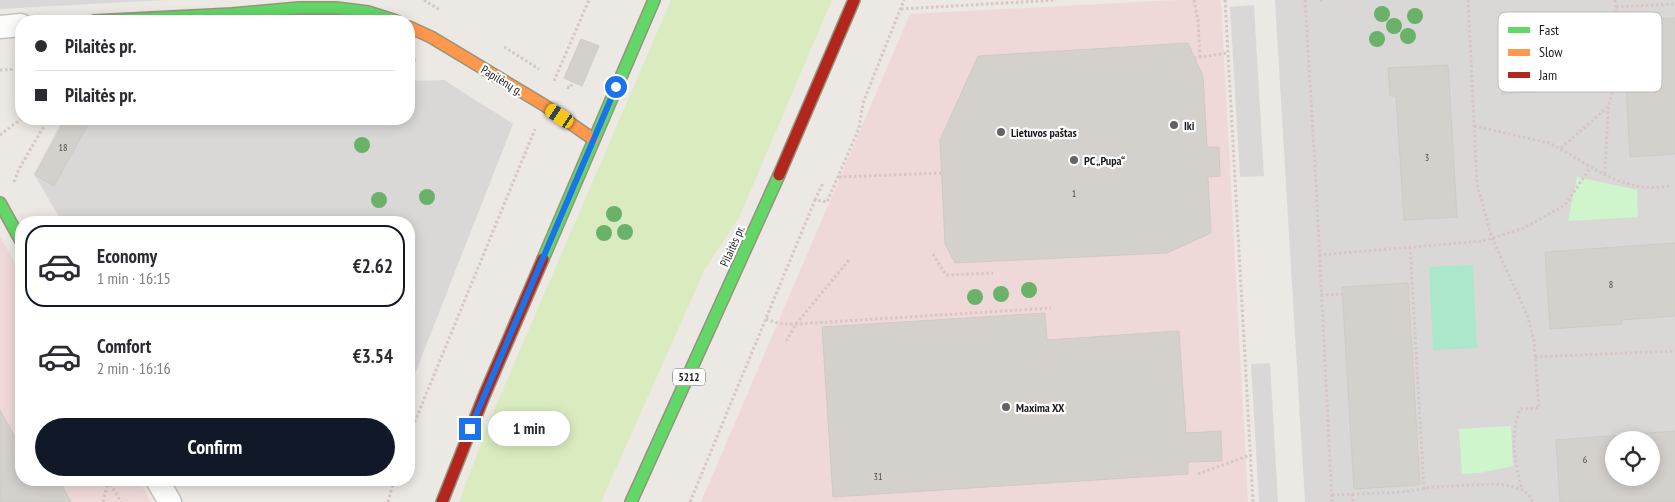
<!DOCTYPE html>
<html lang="en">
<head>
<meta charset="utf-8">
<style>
	body { margin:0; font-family:"PT Sans Narrow",sans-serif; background:#f2f2f3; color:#2b2b33; height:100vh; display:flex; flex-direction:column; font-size:19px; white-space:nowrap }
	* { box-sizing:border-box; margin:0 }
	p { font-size:16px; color:#7c7c81 }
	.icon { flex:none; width:28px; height:28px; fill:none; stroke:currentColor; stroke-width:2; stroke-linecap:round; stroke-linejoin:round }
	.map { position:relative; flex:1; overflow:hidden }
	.drawer { position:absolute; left:15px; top:216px; width:400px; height:270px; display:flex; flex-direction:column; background:#fff; border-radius:20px; box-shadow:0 2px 12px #0003 }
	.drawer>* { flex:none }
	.top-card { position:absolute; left:15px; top:15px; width:400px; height:110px; border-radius:20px; box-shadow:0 2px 12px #0003; display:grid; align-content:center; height:110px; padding:0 20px; background:#fff }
	.controls { position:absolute; left:1605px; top:431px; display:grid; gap:10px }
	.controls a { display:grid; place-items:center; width:55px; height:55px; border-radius:50%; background:#fff; box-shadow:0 2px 12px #0003; font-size:25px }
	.end { position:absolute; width:22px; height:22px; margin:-11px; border:6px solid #1a73e8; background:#fff; box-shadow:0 0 0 2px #fff }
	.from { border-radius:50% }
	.bubble { position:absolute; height:35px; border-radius:18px; background:#fff; box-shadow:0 2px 12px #0003; font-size:16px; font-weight:700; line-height:35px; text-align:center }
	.car { position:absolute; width:15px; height:30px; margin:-15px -8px; border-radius:6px; box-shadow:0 0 4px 1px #0007; background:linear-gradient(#f5c518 24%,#345 0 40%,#f5c518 0 76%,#345 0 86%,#f5c518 0) }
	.top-card b { display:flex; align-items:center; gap:18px; height:48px; font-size:19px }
	.top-card b+b { border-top:1px solid #e1e1e2 }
	.top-card i { width:12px; height:12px; background:#2b2b33 }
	ul { padding:9px 0 0; list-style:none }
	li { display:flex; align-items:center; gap:15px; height:82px; margin:0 10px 8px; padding:0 10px; border:2px solid transparent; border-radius:20px }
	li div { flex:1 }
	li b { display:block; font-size:19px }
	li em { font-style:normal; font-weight:700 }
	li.current { border-color:#111827 }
	li>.icon { width:45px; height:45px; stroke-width:1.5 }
	.cta { display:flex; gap:10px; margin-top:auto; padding:10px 20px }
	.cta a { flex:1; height:58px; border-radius:30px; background:#111827; color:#fff; font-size:20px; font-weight:700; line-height:58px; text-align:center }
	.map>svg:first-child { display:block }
	.residential { fill:#dad8d6; fill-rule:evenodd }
	.commercial { fill:#efd9d8 }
	.grass { fill:#daecbf }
	.park { fill:#cff5cd }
	.pitch { fill:#abe7cb }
	.building { fill:#d4d0cc; stroke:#cfcac5; fill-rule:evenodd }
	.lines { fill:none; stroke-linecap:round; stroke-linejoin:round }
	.street-casing { stroke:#c4c2c0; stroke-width:25 }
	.fast-casing { stroke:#95947c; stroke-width:14 }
	.slow-casing { stroke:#95947c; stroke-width:14 }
	.jam-casing { stroke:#95947c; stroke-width:14 }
	.path { stroke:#d7c6c3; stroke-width:3; stroke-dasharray:2.5 2.5; stroke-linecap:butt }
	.street { stroke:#fcfcfb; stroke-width:22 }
	.fast { stroke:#63d668; stroke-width:11 }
	.slow { stroke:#ff974d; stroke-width:11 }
	.jam { stroke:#b3261e; stroke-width:11 }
	.tree { fill:#6ab169 }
	.route { stroke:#1a73e8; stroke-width:6 }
	.poi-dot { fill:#656362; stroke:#fff; stroke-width:2 }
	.labels { text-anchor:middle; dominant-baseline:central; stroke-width:4.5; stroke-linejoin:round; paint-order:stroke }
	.number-label { font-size:10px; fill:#4b4a49 }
	.shield { fill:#fff; stroke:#606060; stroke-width:1 }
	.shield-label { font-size:11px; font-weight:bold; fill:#1c1c1c }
	.street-label { font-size:12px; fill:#1c1c1c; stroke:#fff }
	.poi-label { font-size:12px; font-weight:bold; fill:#1c1c1c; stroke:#fff; text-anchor:start }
	.key { fill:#fff; stroke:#bbb; stroke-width:1 }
	.key-label { font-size:14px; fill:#1c1c1c }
</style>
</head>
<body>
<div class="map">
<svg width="1675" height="502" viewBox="0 0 1675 502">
	<rect width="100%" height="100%" fill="#ece8e4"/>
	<g class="residential">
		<polygon points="0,0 165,0 0,9"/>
		<path d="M1275 0H1675V502H1305ZM1614 440H1651V478H1614Z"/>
		<polygon points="1254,5 1264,176 1240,177 1230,7"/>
		<polygon points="444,80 513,124 409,389 409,222 62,222 34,174 63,119 409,119 409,81"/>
		<polygon points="1270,363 1278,502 1259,502 1251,364"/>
	</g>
	<g class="commercial">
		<polygon points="1177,0 1221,0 1248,502 701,502 910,14"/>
		<polygon points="0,236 21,274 21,480 139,480 151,502 0,502"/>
	</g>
	<polygon class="grass" points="671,0 832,0 739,218 705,269 601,502 459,502 491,417"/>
	<g class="park">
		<polygon points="1577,177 1637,190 1638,217 1568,221"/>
		<polygon points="1511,426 1513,466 1479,473 1462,474 1459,429"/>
	</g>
	<polygon class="pitch" points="1473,265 1477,348 1433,350 1429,267"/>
	<g class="building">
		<polygon points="1621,13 1622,21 1675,18 1675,154 1630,157 1625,70 1585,73 1586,89 1502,94 1500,60 1512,59 1509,21"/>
		<polygon points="581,39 599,46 582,86 564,78"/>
		<polygon points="1188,43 1203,76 1207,147 1219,147 1220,176 1208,177 1211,233 1167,253 955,263 945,244 940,140 978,56"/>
		<polygon points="1448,65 1457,217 1404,220 1396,96 1390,96 1388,68"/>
		<polygon points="66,119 91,119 54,186 35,175"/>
		<polygon points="1675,243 1675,316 1622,320 1622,324 1550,329 1545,252"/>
		<polygon points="1408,283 1420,485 1354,489 1342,287"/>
		<polygon points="1045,313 1047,340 1179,331 1186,433 1221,431 1222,461 1188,462 1188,474 833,497 822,327"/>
		<polygon points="0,410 21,448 21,480 59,480 71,502 0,502"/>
		<path d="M1675 431V502H1560L1556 440ZM1614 440H1651V478H1614Z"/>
	</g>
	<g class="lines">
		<g class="street-casing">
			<g id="street">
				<polyline points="0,27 21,25"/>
				<polyline points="157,480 170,502"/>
			</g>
		</g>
		<g class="fast-casing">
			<g id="fast">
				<polyline points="94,21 232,14 299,8 336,8 368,12 396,21"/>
				<polyline points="0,203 21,241"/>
				<polyline points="543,259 654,0"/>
				<polyline points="631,502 779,175"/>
			</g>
		</g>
		<g class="slow-casing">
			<polyline id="slow" points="409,27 431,37 544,105 593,139"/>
		</g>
		<g class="jam-casing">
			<g id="jam">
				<polyline points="779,175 854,0"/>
				<polyline points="442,502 484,396 543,259"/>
			</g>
		</g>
		<g class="path">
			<polyline points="424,0 440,10"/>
			<polyline points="1194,0 1198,21 1200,58"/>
			<polyline points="1225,0 1253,502"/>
			<polyline points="1305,0 1316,183 1332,502"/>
			<polyline points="1320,0 1324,0"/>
			<path d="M1468 0 1477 184 1492 238 1528 317 1534 341 1539 408 1520 409C1509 438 1515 461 1522 490"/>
			<polyline points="1615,0 1616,14"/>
			<polyline points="1616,7 1675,4"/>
			<polyline points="901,9 1056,0"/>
			<polyline points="504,47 539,69"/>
			<polyline points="1194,58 1228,53"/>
			<polyline points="409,60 416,60"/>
			<polyline points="0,70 21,69"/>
			<polyline points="554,81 589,0"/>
			<polyline points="567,87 570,88 573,82"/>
			<path d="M1474 126 1549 143C1580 158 1608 183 1643 187 1652 188 1661 187 1670 186"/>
			<polyline points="0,135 21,119"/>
			<polyline points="1561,148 1608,107 1619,70"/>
			<polyline points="1605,174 1608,108"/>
			<polyline points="839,177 942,173"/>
			<polyline points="14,182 19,169 48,119"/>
			<polyline points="815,200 823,183"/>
			<polyline points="1410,247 1424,489"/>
			<polyline points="933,254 946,275 993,273"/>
			<polyline points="1319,255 1483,241 1524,228 1565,205 1590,168"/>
			<polyline points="1321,295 1343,294"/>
			<polyline points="766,319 780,324 796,324 1051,308"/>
			<polyline points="786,341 796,324 849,260"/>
			<polyline points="1535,357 1675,351"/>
			<polyline points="409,436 535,129"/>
			<polyline points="1198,474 1250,455"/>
			<polyline points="108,480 121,502"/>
			<polyline points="1352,494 1353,502"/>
			<polyline points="1332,495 1402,492 1433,487 1495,484 1511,486 1522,490 1528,494 1533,502"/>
			<polyline points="103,502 108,481"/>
			<polyline points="388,502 394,480"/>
			<polyline points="690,502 815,200 827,202 859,128 863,103 904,0"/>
		</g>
		<use href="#street" class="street"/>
		<use href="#fast" class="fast"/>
		<use href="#slow" class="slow"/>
		<use href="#jam" class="jam"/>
	</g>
	<g class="tree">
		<circle cx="1382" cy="14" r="8"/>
		<circle cx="1415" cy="16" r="8"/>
		<circle cx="1394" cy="26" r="8"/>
		<circle cx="1408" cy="36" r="8"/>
		<circle cx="1377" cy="39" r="8"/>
		<circle cx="362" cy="145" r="8"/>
		<circle cx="427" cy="197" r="8"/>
		<circle cx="379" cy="200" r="8"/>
		<circle cx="614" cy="214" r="8"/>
		<circle cx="625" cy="232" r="8"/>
		<circle cx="604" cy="233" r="8"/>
		<circle cx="1029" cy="290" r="8"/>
		<circle cx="1001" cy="294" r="8"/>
		<circle cx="975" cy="297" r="8"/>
	</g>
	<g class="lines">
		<polyline class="route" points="470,429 616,87"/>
	</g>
	<g class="poi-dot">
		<circle cx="1174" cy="125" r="5"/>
		<circle cx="1001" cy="132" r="5"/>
		<circle cx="1074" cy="160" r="5"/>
		<circle cx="1006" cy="407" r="5"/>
	</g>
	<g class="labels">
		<g class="number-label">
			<text x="63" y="147">18</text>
			<text x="1427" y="157">3</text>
			<text x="1074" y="193">1</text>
			<text x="1611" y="284">8</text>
			<text x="1585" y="459">6</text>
			<text x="878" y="476">31</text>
		</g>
		<rect class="shield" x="673" y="368.5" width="32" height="17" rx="4"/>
		<g class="shield-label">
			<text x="689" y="377">5212</text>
		</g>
		<g class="street-label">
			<text transform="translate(502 80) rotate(31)">Papilėnų g.</text>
			<text transform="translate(732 246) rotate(-66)">Pilaitės pr.</text>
		</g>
		<g class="poi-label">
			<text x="1184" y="125">Iki</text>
			<text x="1011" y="132">Lietuvos paštas</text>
			<text x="1084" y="160">PC „Pupa“</text>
			<text x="1016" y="407">Maxima XX</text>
		</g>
	</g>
	<rect x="1498" y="12" width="164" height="80" rx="8" class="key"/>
	<rect x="1508" y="27" width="22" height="6" fill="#63d668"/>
	<rect x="1508" y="49" width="22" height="7" fill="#ff974d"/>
	<rect x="1508" y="72" width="22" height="6" fill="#b3261e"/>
	<g class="key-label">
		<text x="1539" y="35">Fast</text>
		<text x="1539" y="57">Slow</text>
		<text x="1539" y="80">Jam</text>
	</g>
</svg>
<div class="controls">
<a><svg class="icon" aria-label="locate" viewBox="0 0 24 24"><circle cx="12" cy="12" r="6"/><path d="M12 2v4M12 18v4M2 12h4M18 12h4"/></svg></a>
</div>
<i class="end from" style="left:616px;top:87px"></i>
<i class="end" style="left:470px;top:429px"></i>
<div class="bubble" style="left:488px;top:411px;width:82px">1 min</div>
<i class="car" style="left:560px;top:116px;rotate:304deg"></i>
<div class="top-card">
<b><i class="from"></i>Pilaitės pr.</b>
<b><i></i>Pilaitės pr.</b>
</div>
<section class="drawer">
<ul>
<li class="current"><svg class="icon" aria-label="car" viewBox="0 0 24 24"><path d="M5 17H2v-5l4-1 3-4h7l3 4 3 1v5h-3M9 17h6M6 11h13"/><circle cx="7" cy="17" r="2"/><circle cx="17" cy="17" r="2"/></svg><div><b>Economy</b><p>1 min · 16:15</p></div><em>€2.62</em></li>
<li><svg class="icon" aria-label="car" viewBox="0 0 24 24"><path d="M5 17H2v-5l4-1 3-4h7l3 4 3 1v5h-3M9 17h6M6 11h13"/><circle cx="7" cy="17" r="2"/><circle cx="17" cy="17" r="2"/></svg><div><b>Comfort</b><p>2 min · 16:16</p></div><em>€3.54</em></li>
</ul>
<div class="cta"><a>Confirm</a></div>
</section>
</div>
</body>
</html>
